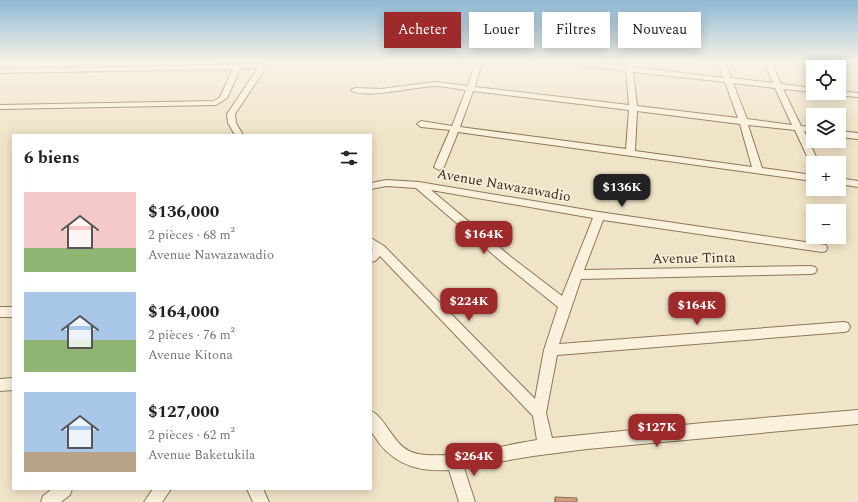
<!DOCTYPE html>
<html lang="fr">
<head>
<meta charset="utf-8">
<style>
  body { margin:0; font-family:Spectral,serif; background:#f2f2f2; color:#202124; height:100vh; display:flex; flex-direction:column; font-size:15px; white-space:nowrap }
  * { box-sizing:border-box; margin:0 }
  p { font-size:13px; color:#757577 }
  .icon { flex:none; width:22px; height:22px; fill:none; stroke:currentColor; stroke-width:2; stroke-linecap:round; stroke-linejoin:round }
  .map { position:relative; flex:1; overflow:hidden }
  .details { position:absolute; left:12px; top:134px; width:360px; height:356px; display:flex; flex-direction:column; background:#fff; border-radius:0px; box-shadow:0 2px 10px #0003 }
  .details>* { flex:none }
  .banner { position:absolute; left:384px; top:12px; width:380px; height:36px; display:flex; gap:8px }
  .controls { position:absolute; left:806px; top:60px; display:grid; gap:8px }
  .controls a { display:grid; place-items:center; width:40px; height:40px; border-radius:0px; background:#fff; box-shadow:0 2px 10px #0003; font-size:20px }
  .price { position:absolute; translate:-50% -34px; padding:0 9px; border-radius:8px; background:#9e2a2b; color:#fff; font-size:13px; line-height:26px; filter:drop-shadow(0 1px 2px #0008) }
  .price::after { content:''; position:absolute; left:50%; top:24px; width:12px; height:9px; margin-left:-6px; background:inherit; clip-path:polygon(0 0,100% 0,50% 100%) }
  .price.current { background:#222; color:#fff }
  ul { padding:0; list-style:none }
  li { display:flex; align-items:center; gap:12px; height:100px; padding:0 12px }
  li span { display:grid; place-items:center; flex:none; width:112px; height:80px; border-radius:0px; color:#555 }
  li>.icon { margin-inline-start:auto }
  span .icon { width:48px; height:48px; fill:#fffc; stroke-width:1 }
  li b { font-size:17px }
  h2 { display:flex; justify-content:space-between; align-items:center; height:48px; padding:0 12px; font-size:17px }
  .chip { padding:0 14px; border-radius:0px; background:#fff; box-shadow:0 2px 10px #0003; font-size:14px; line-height:36px }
  .chip.current { background:#9e2a2b; color:#fff }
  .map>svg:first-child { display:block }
</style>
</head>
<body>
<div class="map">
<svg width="858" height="502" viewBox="0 0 858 502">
  <rect width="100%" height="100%" fill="#f0e4c8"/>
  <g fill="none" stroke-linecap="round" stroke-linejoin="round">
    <g stroke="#8d765c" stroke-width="2">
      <path id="street" d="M 262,62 L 269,63 L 235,114 L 236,123 L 243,135 L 235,135 L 228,123 L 227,114 L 258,68 L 240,69 L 227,98 L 216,105 L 0,109 L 0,105 L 214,101 L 220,97 L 233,69 L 0,73 L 0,69 L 261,64 Z
        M 475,62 L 482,62 L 475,87 L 629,105 L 626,71 L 566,64 L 563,62 L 587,62 L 626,67 L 626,62 L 632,62 L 633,67 L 723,78 L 718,62 L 725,62 L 731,78 L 773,83 L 764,62 L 771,62 L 781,84 L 813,88 L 813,92 L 783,89 L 801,126 L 813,127 L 813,133 L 804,131 L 819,163 L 813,163 L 813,166 L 811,165 L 795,130 L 748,125 L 762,168 L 813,175 L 813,181 L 458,132 L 444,167 L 439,170 L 434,167 L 450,130 L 421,127 L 417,124 L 421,121 L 452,126 L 466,90 C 456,89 445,86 435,86 C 418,86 363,100 351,90 L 355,88 L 381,89 L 435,82 L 468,86 ZM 633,72 L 725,82 L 738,118 L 637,106 ZM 733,83 L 775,88 L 792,125 L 747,119 ZM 473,91 L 629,110 L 626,149 L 460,127 ZM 637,111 L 740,124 L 752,167 L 635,151 Z
        M 846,62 L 858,62 L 858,65 Z
        M 839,91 L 858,93 L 858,97 L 836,95 L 835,93 L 839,93 Z
        M 839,131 L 858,133 L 858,139 L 839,137 Z
        M 839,178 L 858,181 L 858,187 L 839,184 Z
        M 386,180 L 419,182 L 599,212 L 826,245 L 827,248 L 826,251 L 822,252 L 603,220 L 584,270 L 811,266 L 815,267 L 817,270 L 815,273 L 811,274 L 581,279 L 559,344 L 844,322 L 848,323 L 850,327 L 848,331 L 844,332 L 557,355 L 546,413 L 552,438 L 703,423 L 858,410 L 858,424 L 587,449 L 533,456 L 464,468 L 475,502 L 459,502 L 449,470 C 421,472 397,466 379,443 C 377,439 372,434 371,430 C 370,424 371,417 371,411 C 385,417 392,442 409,451 C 435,464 508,444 537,440 L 533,416 L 380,256 L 375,261 L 371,262 L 371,251 L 373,249 L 371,248 L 371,238 L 384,246 L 535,399 L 544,350 L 558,307 L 503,263 L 416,188 L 386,186 L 371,189 L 371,183 ZM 431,190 L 593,218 L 562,296 L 511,257 Z
        M 0,307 L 13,307 L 13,317 L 0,317 Z
        M 13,378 L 13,390 L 0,391 L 0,379 Z
        M 52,489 L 72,489 L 70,495 L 61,502 L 41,502 L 43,496 Z
        M 153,489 L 171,489 L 162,502 L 144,502 Z
        M 247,489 L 263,489 L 269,502 L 253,502 Z"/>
    </g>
    <use href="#street" fill="#faf1dc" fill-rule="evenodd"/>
  </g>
  <path fill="#b2896c" d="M 555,497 L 577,502 L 554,502 L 554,500 Z"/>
  <path fill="#cf9f7d" stroke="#916f58" d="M 555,497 L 577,498 L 577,502 L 556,502 Z"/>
  <linearGradient id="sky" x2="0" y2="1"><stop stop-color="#8fbad6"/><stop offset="0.47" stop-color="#f8f3e6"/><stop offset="1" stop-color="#f8f3e6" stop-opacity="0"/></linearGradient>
  <rect width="858" height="133" fill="url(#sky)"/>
  <g text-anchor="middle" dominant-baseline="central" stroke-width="3.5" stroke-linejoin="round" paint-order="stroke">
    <g font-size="14" fill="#3d2e20" stroke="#f7eed8">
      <text transform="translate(504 185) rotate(10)">Avenue Nawazawadio</text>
      <text transform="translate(694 258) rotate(-1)">Avenue Tinta</text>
    </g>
  </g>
</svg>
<div class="controls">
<a><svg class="icon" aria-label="locate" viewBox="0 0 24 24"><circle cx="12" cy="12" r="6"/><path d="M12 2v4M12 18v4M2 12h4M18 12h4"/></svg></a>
<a><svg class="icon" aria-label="layers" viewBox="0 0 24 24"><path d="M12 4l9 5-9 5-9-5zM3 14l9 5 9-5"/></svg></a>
<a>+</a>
<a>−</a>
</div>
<b class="price current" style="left:622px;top:208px">$136K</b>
<b class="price" style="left:484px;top:255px">$164K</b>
<b class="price" style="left:469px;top:322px">$224K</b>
<b class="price" style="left:697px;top:326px">$164K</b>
<b class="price" style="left:657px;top:448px">$127K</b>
<b class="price" style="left:474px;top:477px">$264K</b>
<div class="banner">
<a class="chip current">Acheter</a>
<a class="chip">Louer</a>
<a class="chip">Filtres</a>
<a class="chip">Nouveau</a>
</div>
<section class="details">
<h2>6 biens<svg class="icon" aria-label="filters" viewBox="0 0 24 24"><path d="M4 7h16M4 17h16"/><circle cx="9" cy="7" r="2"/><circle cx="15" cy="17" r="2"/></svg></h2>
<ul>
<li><span style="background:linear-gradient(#f6c9c9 70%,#8fb573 0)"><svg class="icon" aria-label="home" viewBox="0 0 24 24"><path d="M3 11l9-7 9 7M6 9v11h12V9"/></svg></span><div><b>$136,000</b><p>2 pièces · 68 m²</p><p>Avenue Nawazawadio</p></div></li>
<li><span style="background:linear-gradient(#a9c7e8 60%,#8fb573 0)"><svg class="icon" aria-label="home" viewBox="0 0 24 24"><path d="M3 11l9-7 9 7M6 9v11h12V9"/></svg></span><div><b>$164,000</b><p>2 pièces · 76 m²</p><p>Avenue Kitona</p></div></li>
<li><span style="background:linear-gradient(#a9c7e8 75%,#b9a48a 0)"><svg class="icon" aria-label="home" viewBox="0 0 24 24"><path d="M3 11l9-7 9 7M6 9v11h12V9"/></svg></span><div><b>$127,000</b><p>2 pièces · 62 m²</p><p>Avenue Baketukila</p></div></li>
</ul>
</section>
</div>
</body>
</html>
